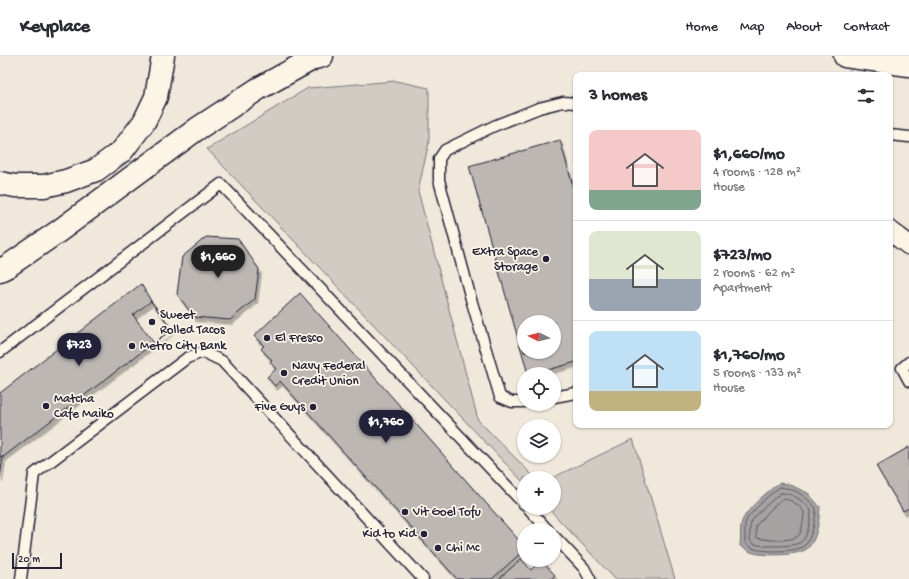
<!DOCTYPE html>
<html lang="en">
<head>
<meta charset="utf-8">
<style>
  body { margin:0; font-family:"Gochi Hand",sans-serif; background:#f2f2f3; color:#2b2b33; height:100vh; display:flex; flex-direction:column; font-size:15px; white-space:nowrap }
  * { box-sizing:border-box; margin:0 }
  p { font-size:13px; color:#7c7c81 }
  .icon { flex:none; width:22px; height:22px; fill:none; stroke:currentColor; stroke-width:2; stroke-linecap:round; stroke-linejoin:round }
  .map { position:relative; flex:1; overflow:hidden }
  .details { position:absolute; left:573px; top:16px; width:320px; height:356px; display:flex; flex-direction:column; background:#fff; border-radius:8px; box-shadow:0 1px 3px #0004 }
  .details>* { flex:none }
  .needle { width:26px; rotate:276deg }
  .buttons { position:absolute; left:517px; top:259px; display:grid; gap:8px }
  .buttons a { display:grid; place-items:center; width:44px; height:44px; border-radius:50%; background:#fff; box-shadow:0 1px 3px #0004; font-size:20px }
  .scale { position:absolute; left:12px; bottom:10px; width:50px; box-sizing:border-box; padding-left:4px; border:2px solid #22223b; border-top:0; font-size:11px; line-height:14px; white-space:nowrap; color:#22223b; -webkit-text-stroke:3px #fcf5e5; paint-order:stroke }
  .price { position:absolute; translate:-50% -34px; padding:0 9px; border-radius:14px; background:#22223b; color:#fff; font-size:13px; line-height:26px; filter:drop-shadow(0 1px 2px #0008) }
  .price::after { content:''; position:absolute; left:50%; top:24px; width:12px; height:9px; margin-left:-6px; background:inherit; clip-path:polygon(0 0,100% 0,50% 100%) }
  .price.active { background:#222; color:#fff }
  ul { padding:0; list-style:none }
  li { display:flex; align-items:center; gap:12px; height:100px; padding:0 16px }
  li+li { border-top:1px solid #e1e1e2 }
  li span { display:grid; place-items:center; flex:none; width:112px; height:80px; border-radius:8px; color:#555 }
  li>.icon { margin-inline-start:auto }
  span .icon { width:48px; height:48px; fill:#fffc; stroke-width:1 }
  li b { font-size:17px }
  h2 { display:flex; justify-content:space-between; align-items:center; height:48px; padding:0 16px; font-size:17px }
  header { display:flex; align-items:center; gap:24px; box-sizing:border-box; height:56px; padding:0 20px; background:#fff; border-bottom:1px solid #e1e1e2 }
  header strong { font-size:19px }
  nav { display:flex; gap:22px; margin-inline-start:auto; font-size:14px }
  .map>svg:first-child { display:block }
</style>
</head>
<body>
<header>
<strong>Keyplace</strong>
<nav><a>Home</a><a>Map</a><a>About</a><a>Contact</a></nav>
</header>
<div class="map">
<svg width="909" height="523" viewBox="0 0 909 523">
  <defs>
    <filter id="shadow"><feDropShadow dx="2.5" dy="4.5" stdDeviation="0" flood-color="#0004"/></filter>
  </defs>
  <rect width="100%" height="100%" fill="#efe8db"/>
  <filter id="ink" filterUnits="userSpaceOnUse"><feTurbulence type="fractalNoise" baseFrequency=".025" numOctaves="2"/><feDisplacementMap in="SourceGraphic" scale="8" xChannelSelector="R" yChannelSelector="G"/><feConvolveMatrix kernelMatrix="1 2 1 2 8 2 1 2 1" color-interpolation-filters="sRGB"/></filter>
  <g filter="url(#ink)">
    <path fill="#d1cbc3" stroke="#7a767f" d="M 396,25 L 429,32 L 429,86 L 418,135 L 478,364 L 535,422 L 524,422 L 524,427 L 207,93 L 308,32 Z
      M 633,383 L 675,523 L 615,523 L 548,452 L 554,452 L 554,422 L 552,422 Z"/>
    <path fill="#a6a2a2" stroke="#716f79" d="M 779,427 L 788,428 L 808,437 L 820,451 C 819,464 818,481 808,492 C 800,500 765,500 754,497 C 749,496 744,492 740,490 C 741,482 740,475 741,468 C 744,455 768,435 779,427 Z"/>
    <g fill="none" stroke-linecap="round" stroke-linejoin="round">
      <path stroke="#575564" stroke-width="1" d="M 780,431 C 797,433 805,440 816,452 C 816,462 812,483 804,490 C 796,496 765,496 755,493 C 751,492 747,489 745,487 L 745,468 L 748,461 L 767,441 Z
        M 781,437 C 793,437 803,445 811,454 C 811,462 808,481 801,486 C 794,491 762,491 754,488 C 752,487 751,486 750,484 C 750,478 749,470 752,465 C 756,458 774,442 781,437 Z
        M 782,443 C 791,443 799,449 804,456 C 804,461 802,477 798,480 C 791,486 765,484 757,482 L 756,480 L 756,470 L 758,467 L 775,449 Z"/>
    </g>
    <path fill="#bcb7b3" stroke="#22223b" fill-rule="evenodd" filter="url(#shadow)" d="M 560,84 L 576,141 L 576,306 L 534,318 L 528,318 L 469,110 ZM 524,266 L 554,266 L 554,296 L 524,296 Z
      M 206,181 L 238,183 L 259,213 L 255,243 L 230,264 L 194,261 L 177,238 L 182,201 Z
      M 141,228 L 151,245 L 172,273 L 3,401 L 0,400 L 0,337 Z
      M 300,237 L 524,490 L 524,494 L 492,523 L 457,523 L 280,325 L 275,330 L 267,321 L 276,313 L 270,306 L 272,304 L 261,293 L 264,290 L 254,280 Z
      M 151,245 L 172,273 L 154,287 L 133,259 Z
      M 909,391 L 909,452 L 903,455 L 876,410 Z
      M 0,400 L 3,401 L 0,422 Z
      M 521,503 L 531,514 L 541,504 L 555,519 L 551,523 L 499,523 Z"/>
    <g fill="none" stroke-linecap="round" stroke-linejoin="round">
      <g stroke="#22223b" stroke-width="13">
        <path id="lane" d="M 890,79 L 909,81
          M 0,296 L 221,128 L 524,448
          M 909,306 L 902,312 L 909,325
          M 554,341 L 576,337
          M 524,346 L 512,346 L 500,341 L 471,243 L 439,124 L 439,103 L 445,94 L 494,70 L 539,52 L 563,46 L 576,47
          M 528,452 L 548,474
          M 554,480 L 584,512 L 590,523
          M 21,523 L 34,418 L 187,302 L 203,296 L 222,305 L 423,523"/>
      </g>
      <g stroke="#22223b" stroke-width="22">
        <path id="street" d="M 890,175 L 909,189"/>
      </g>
      <g stroke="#22223b" stroke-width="25">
        <path id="highway" d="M 845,0 L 909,9
          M 0,127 L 15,130 L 44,130 L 66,125 L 96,114 L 122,95 L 144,66 L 156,41 L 163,0
          M 0,214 L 8,210 L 59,175 L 197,73 L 258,33 L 314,2 L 322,0"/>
      </g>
      <use href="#lane" stroke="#fcf5e5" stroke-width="10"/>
      <use href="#street" stroke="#fcf5e5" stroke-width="19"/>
      <use href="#highway" stroke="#fcf5e5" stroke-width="22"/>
    </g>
  </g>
  <g fill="#22223b" stroke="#fcf5e5" stroke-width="1.5">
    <circle cx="546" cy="203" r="4"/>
    <circle cx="152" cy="266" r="4"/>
    <circle cx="267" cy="282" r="4"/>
    <circle cx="132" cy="290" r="4"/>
    <circle cx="284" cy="317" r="4"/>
    <circle cx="46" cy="350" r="4"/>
    <circle cx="313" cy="351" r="4"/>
    <circle cx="405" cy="456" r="4"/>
    <circle cx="424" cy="478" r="4"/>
    <circle cx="438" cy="492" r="4"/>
  </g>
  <g text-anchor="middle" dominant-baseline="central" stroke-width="3.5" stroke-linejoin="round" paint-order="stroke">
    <g font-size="13" fill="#22223b" stroke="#fcf5e5" text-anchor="start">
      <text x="538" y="196" text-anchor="end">Extra Space<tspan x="538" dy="15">Storage</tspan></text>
      <text x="160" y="259">Sweet<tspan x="160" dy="15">Rolled Tacos</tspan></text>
      <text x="275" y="282">El Fresco</text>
      <text x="140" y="290">Metro City Bank</text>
      <text x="292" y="310">Navy Federal<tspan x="292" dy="15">Credit Union</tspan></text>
      <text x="54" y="343">Matcha<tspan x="54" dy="15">Cafe Maiko</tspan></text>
      <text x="305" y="351" text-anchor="end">Five Guys</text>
      <text x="413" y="456">Vit Goel Tofu</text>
      <text x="416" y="478" text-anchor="end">Kid to Kid</text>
      <text x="446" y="492">Chi Mc</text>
    </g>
  </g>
</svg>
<div class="buttons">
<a><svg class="needle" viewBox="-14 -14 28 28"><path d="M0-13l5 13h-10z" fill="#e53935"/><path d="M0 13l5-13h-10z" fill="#7c7c81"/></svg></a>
<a><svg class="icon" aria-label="locate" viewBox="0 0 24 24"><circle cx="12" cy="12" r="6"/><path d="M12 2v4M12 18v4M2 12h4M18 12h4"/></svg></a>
<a><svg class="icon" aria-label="layers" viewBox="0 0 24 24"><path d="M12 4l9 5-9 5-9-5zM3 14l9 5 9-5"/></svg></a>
<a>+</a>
<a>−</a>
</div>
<div class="scale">20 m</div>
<b class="price active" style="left:218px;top:223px">$1,660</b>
<b class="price" style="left:79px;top:311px">$723</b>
<b class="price" style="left:386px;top:388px">$1,760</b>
<section class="details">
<h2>3 homes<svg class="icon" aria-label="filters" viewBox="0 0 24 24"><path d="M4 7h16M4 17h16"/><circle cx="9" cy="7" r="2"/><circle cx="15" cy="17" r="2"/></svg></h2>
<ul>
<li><span style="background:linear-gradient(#f6c9c9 75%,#7fa58c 0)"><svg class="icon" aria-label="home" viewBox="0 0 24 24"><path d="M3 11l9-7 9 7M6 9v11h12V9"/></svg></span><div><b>$1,660/mo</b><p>4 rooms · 128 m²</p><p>House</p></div></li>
<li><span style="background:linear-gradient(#dfe7d0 60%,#9aa5b1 0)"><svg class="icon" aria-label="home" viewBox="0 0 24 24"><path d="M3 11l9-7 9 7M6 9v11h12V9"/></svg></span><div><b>$723/mo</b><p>2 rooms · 62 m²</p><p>Apartment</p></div></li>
<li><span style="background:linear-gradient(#bfe0f5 75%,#c2b280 0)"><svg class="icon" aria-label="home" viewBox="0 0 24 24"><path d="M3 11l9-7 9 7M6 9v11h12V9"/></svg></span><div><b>$1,760/mo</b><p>5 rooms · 133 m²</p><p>House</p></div></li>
</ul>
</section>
</div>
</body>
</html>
